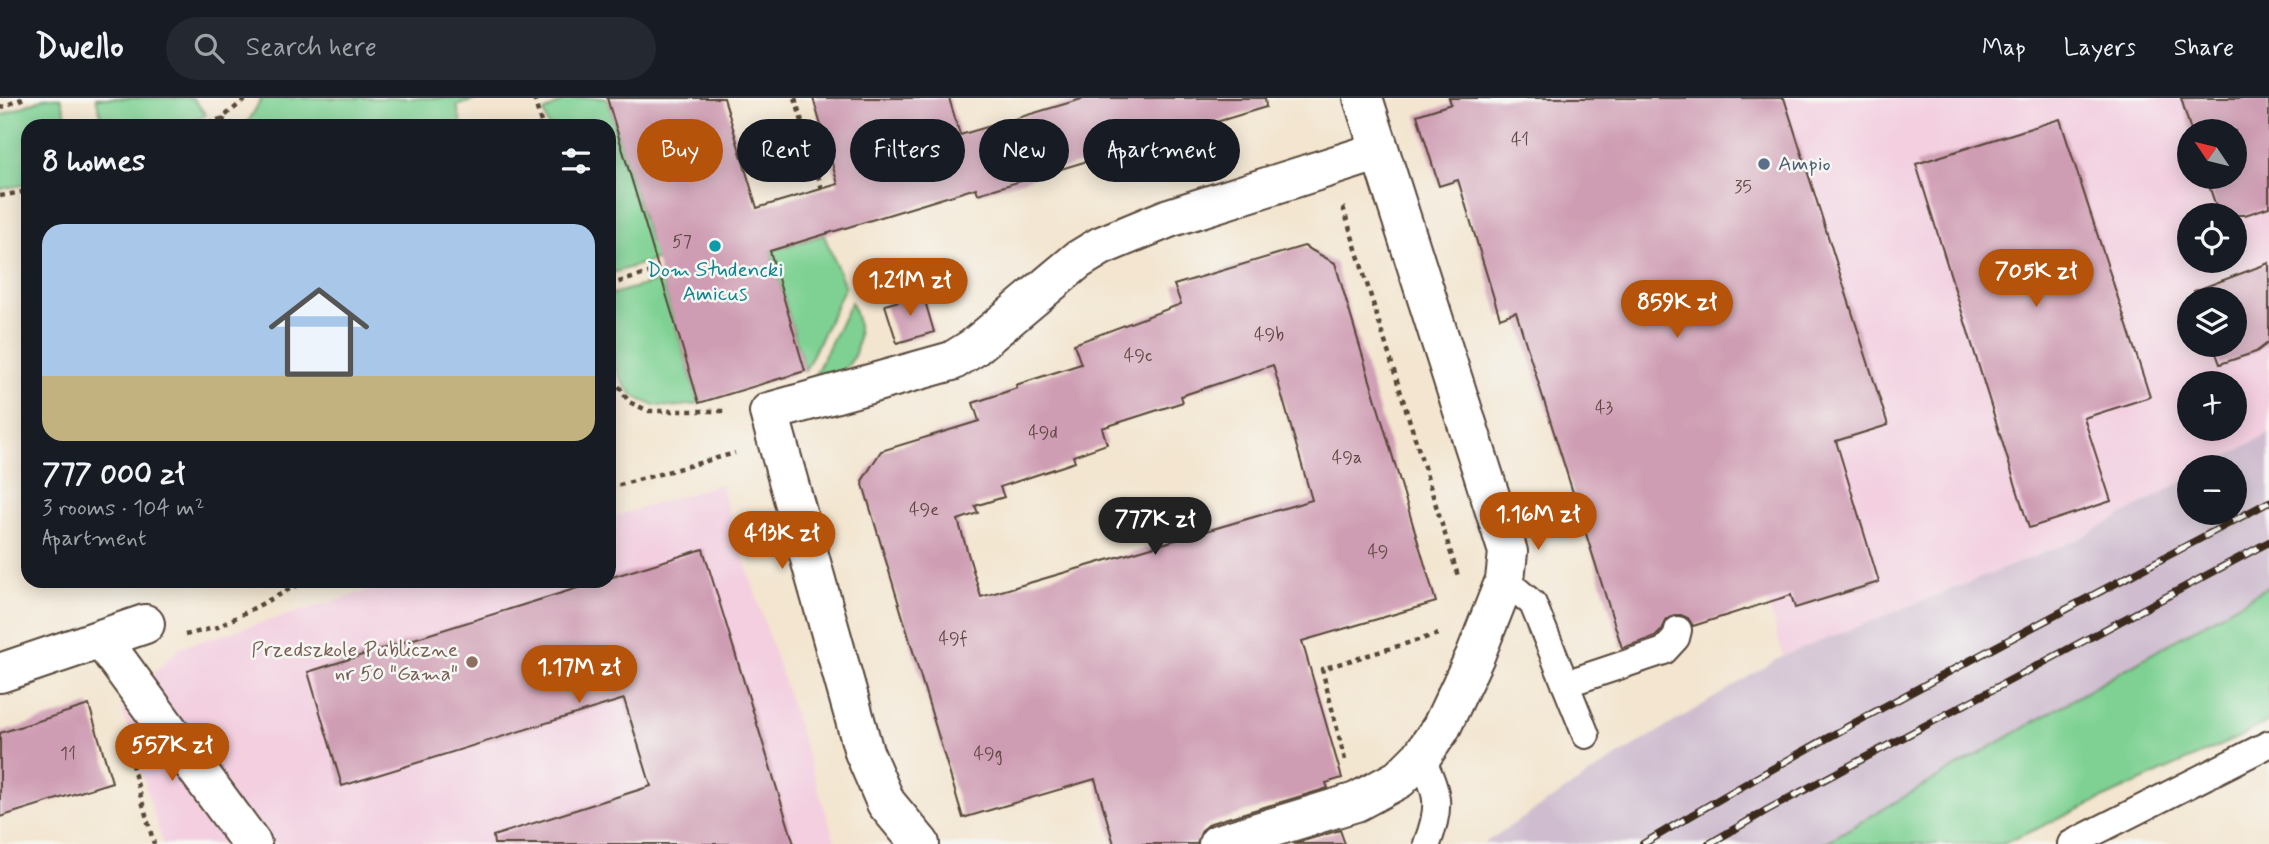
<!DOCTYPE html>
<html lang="en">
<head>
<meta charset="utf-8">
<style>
  body { margin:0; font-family:Mynerve,sans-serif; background:#242831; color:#f1f3f6; height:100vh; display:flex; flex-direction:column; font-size:26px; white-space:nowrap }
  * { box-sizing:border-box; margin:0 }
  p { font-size:23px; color:#9ea1a6 }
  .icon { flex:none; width:38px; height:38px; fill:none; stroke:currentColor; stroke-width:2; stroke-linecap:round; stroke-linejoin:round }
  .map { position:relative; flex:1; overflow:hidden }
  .panel { position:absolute; left:21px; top:21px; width:595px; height:469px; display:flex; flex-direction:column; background:#171b24; border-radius:21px; box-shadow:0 4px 18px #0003 }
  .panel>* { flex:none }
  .hud { position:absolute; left:637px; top:21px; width:665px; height:63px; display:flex; gap:14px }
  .needle { width:46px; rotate:305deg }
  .tools { position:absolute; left:2177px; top:21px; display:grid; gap:14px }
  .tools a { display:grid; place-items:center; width:70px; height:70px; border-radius:50%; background:#171b24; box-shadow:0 4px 18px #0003; font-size:35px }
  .price { position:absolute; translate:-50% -60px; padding:0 16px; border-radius:24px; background:#b45309; color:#fff; font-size:23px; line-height:46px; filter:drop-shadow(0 2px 4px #0008) }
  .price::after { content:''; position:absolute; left:50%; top:42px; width:21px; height:16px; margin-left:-10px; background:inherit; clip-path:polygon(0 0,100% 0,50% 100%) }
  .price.active { background:#222; color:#fff }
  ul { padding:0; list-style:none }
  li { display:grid; align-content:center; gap:14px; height:371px; padding:0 21px }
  li span { display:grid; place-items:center; height:217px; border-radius:21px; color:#555 }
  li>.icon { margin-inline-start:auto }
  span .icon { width:126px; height:126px; fill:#fffc; stroke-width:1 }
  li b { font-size:30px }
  h2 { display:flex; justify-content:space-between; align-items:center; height:84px; padding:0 21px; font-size:30px }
  .pill { padding:0 24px; border-radius:32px; background:#171b24; box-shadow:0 4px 18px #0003; font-size:24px; line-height:63px }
  .pill.active { background:#b45309; color:#fff }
  header { display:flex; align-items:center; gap:42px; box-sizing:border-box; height:98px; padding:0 35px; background:#171b24; border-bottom:2px solid #363941 }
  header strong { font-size:33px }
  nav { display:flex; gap:38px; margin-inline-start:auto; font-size:24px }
  .search { width:490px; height:63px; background:#242831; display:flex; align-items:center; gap:18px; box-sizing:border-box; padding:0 24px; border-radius:38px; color:#9ea1a6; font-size:26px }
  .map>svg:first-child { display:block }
</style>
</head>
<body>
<header>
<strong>Dwello</strong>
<div class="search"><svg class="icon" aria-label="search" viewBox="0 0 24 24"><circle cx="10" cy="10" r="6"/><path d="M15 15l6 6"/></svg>Search here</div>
<nav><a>Map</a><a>Layers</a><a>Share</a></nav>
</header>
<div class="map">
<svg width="2269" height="746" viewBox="0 0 2269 746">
  <rect width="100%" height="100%" fill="#f6f6f2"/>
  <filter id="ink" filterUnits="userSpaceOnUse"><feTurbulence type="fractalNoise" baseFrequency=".0143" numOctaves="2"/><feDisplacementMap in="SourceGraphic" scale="14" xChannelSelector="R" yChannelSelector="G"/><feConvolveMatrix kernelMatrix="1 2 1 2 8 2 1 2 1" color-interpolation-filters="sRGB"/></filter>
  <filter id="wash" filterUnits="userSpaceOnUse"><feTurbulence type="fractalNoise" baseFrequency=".00686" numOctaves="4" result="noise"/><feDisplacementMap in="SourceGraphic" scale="28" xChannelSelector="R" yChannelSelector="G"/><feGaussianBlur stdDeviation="1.57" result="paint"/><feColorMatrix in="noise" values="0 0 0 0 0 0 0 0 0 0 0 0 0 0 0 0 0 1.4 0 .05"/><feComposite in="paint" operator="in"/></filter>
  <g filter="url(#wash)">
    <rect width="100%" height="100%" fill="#f3e5cf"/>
    <path fill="#f3cfe0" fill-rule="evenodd" d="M 1621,0 L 2269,0 L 2269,335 L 2208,369 L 2189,369 L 2189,380 L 2079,441 L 1783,558 L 1646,76 ZM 2189,33 L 2235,33 L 2235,79 L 2189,79 ZM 2189,117 L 2235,117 L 2235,163 L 2189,163 ZM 2189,201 L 2235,201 L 2235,247 L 2189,247 ZM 2189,285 L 2235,285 L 2235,331 L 2189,331 Z
      M 720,386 L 836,746 L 163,746 L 122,612 L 123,605 L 181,549 L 401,483 L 609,483 L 609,420 Z"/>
    <path fill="#cfbdcf" d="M 2269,335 L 2269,519 L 1881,746 L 1483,746 L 1618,658 L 1783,558 L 2079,441 L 2189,380 L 2189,415 L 2235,415 L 2235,369 L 2208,369 Z"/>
    <path fill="#7ed193" stroke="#5c7e58" stroke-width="2" d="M 44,0 L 61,0 L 69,28 L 28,28 L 28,86 L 0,91 L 0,18 Z
      M 96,0 L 193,0 L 206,17 L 182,28 L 104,28 Z
      M 262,0 L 479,0 L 457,8 L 462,28 L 256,28 L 248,24 Z
      M 568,0 L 607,0 L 650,143 L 665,159 L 609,176 L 609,28 L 548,28 L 544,14 Z
      M 824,137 L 845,189 L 805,273 L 770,153 Z
      M 662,182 L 699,305 C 613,324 609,263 609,197 Z
      M 851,204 C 862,228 863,262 836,277 C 828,282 818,284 810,287 Z
      M 2269,488 L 2269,623 L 2241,638 L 2003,746 L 1823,746 Z"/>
    <g id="blocks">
      <path fill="#cf9db3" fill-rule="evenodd" d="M 607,0 L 724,0 L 757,110 L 838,86 L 813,0 L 949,0 L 960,37 L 1085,0 L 1265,0 L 1266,9 L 978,96 L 976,90 L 770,153 L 805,273 L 699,305 Z
        M 1449,0 L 1784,0 L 1888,327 L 1836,343 L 1879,484 L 1795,510 L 1791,497 L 1693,528 L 1688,520 L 1681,517 L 1674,517 L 1666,522 L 1662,532 L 1655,539 L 1622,550 L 1516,214 L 1500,220 L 1458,82 L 1439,88 L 1417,17 L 1451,6 Z
        M 2181,0 L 2269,0 L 2269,109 L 2245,117 L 2219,117 L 2206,79 L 2235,79 L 2235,33 L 2191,33 Z
        M 2060,21 L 2150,299 L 2084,320 L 2111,403 L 2029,430 L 1916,66 Z
        M 1304,148 L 1335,165 L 1436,504 L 1302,543 L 1342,680 L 1326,685 L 1328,690 L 1211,725 L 1202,732 L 1197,746 L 1114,746 L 1095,681 L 963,720 L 862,383 L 881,353 L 979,323 L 973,305 L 1017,290 L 1016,287 L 1081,266 L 1074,246 L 1181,206 L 1174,187 ZM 1273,267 L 1312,402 L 981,499 L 958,422 L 978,415 L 975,408 L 1004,399 L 1000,389 L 1075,364 L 1073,358 L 1107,346 L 1102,330 L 1183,304 L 1181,298 Z
        M 2269,165 L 2269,244 L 2256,254 L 2220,266 L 2213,247 L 2235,247 L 2235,201 L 2197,201 L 2194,193 Z
        M 923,196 L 934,234 L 897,245 L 885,207 Z
        M 703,451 L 794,746 L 494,746 L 493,738 L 651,688 L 624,601 L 342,688 L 308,574 L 600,483 L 609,483 L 609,480 Z
        M 89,607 L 112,684 L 0,719 L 0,635 Z
        M 1340,732 L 1345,746 L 1293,746 Z"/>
    </g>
  </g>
  <g filter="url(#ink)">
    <use href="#blocks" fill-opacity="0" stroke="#574639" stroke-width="2"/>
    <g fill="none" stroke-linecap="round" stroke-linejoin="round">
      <g stroke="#574639" stroke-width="30">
        <path id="lane" d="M 1505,482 L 1533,506 L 1586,637
          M 1565,586 L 1664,553 L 1676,540 L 1678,532
          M 1421,659 C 1438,695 1442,707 1427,746
          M 2071,746 L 2269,646"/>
      </g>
      <g stroke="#574639" stroke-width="42">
        <path id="street" d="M 102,542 L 252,746
          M 0,575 L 145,526
          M 920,746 L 886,705 L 864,654 L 769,314 L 952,263 L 973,250 L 1078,162 L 1101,148 L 1169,120 L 1380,53
          M 1218,746 L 1356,704 L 1399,681 L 1421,659 L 1441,630 L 1475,558 L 1505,482 L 1508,454 L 1363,0"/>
      </g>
      <path stroke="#574639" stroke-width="4.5" stroke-dasharray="5 5" stroke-linecap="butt" d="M 534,0 L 542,28
        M 795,0 L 822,91
        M 0,10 L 24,0
        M 221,21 L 237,28
        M 198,28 L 221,21 L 247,0
        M 0,98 L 28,93
        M 1343,109 L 1458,478
        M 609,187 L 659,172
        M 609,260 L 616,284 L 629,304 L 649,313 L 728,313
        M 609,390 L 735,355
        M 185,537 L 218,529 L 305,483
        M 129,656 L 154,746
        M 1345,662 L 1322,571 L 1438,536"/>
      <use href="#lane" stroke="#fff" stroke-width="26"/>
      <use href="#street" stroke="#fff" stroke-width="38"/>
      <g stroke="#3b2a1e" stroke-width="8">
        <path id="rail" d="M 1643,746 C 1847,624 2059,516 2269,404
          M 1709,746 L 1767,712 L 2269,444"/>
      </g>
      <use href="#rail" stroke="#f6f6f2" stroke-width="5" stroke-dasharray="16" stroke-linecap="butt"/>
    </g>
  </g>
  <circle fill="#5c6f8a" stroke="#f6f6f2" stroke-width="2.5" cx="1764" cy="66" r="7"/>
  <circle fill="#0f9aa8" stroke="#f6f6f2" stroke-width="2.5" cx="715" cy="148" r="7"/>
  <circle fill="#8d6e63" stroke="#f6f6f2" stroke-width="2.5" cx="472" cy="564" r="7"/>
  <g text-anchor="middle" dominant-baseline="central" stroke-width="5" stroke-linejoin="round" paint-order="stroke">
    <g font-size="18" fill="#604743">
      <text x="1520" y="42">41</text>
      <text x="1743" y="89">35</text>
      <text x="682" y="144">57</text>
      <text x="1269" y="237">49b</text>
      <text x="1138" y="258">49c</text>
      <text x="1604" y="310">43</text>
      <text x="1043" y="335">49d</text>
      <text x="1347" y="360">49a</text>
      <text x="924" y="412">49e</text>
      <text x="1378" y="454">49</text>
      <text x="953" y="541">49f</text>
      <text x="68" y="656">11</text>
      <text x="988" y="656">49g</text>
    </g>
    <g font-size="21" fill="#4e5e75" stroke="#f6f6f2" text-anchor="start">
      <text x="1778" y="66">Ampio</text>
    </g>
    <g font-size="21" fill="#0d838f" stroke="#f6f6f2">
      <text x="715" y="172">Dom Studencki<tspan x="715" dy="24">Amicus</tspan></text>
    </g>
    <g font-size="21" fill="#785e54" stroke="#f6f6f2" text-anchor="end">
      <text x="458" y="552">Przedszkole Publiczne<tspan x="458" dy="24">nr 50 "Gama"</tspan></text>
    </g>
  </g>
</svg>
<div class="tools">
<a><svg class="needle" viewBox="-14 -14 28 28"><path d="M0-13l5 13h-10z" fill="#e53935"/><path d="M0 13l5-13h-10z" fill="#9ea1a6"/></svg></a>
<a><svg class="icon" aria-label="locate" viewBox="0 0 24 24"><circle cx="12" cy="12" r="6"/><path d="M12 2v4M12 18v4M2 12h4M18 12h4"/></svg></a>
<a><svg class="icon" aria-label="layers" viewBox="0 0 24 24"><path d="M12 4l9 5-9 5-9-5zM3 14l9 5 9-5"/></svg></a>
<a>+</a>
<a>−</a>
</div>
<b class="price" style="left:2036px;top:211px">705K zł</b>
<b class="price" style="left:910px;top:220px">1.21M zł</b>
<b class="price" style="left:1677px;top:242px">859K zł</b>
<b class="price" style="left:1538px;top:454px">1.16M zł</b>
<b class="price active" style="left:1155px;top:459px">777K zł</b>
<b class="price" style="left:782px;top:473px">413K zł</b>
<b class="price" style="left:579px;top:607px">1.17M zł</b>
<b class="price" style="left:172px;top:685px">557K zł</b>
<div class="hud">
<a class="pill active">Buy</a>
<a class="pill">Rent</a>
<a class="pill">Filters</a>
<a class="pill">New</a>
<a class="pill">Apartment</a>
</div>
<section class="panel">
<h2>8 homes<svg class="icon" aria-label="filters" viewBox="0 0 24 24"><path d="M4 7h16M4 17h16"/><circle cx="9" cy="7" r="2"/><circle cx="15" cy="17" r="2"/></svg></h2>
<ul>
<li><span style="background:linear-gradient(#a9c7e8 70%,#c2b280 0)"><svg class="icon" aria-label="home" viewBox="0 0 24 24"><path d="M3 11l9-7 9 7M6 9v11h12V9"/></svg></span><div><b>777 000 zł</b><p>3 rooms · 104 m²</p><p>Apartment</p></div></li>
</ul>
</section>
</div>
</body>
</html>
